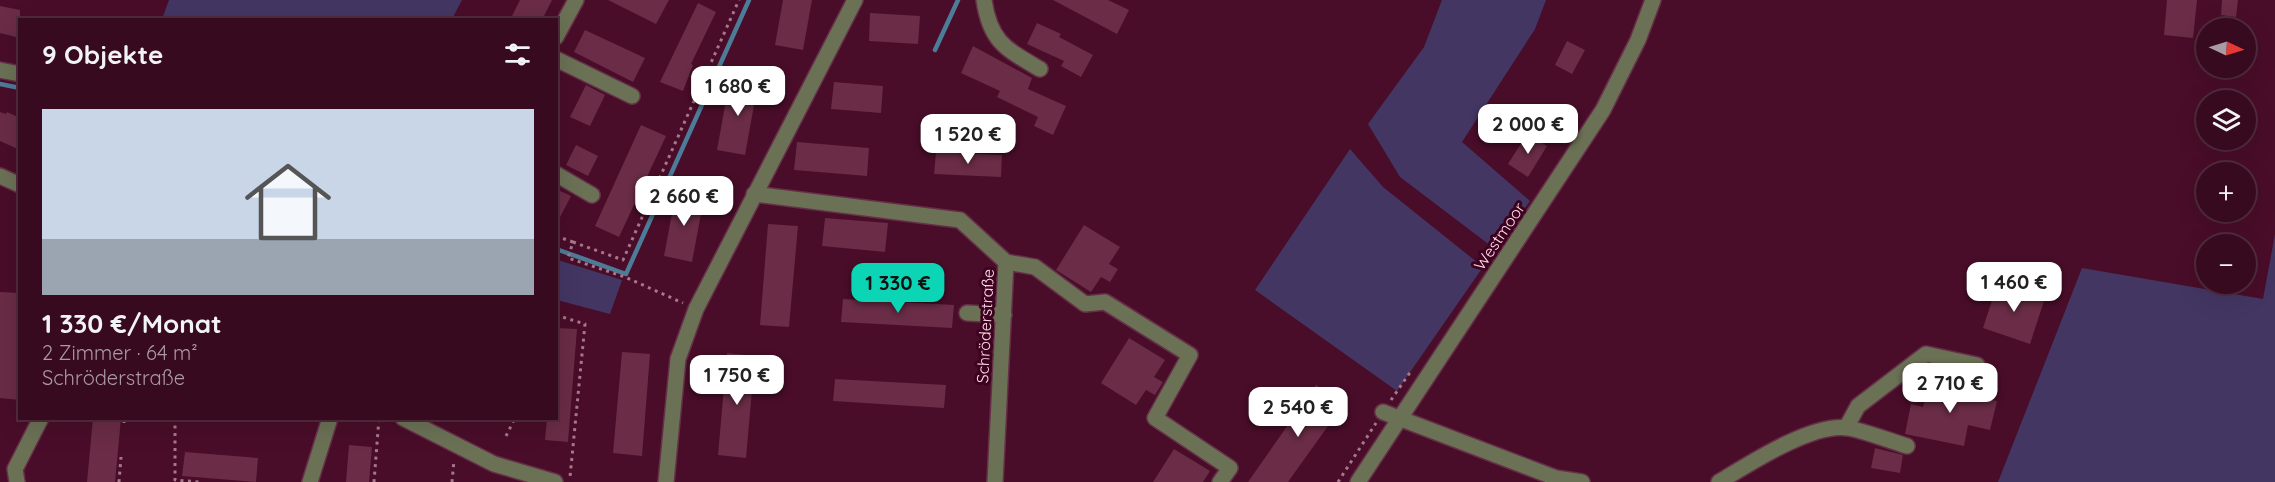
<!DOCTYPE html>
<html lang="de">
<head>
<meta charset="utf-8">
<style>
  body { margin:0; font-family:Quicksand,sans-serif; background:#3e1328; color:#f1f3f6; height:100vh; display:flex; flex-direction:column; font-size:22px; white-space:nowrap }
  * { box-sizing:border-box; margin:0 }
  p { font-size:20px; color:#aa9aa4 }
  .icon { flex:none; width:33px; height:33px; fill:none; stroke:currentColor; stroke-width:2; stroke-linecap:round; stroke-linejoin:round }
  .map { position:relative; flex:1; overflow:hidden }
  .sheet { position:absolute; left:18px; top:18px; width:540px; height:402px; display:flex; flex-direction:column; background:#370a1f; border-radius:0px; box-shadow:0 6px 24px #0002,0 0 0 2px #512b3d }
  .sheet>* { flex:none }
  .needle { width:39px; rotate:94deg }
  .tools { position:absolute; left:2196px; top:18px; display:grid; gap:12px }
  .tools a { display:grid; place-items:center; width:60px; height:60px; border-radius:50%; background:#370a1f; box-shadow:0 6px 24px #0002,0 0 0 2px #512b3d; font-size:30px }
  .price { position:absolute; translate:-50% -51px; padding:0 14px; border-radius:12px; background:#fff; color:#222; font-size:20px; line-height:39px; filter:drop-shadow(0 2px 3px #0008) }
  .price::after { content:''; position:absolute; left:50%; top:36px; width:18px; height:14px; margin-left:-9px; background:inherit; clip-path:polygon(0 0,100% 0,50% 100%) }
  .price.selected { background:#0cd5b5; color:#111 }
  ul { padding:0; list-style:none }
  li { display:grid; align-content:center; gap:12px; height:318px; padding:0 24px }
  li+li { border-top:2px solid #512b3d }
  li span { display:grid; place-items:center; height:186px; border-radius:0px; color:#555 }
  li>.icon { margin-inline-start:auto }
  span .icon { width:108px; height:108px; fill:#fffc; stroke-width:1 }
  li b { font-size:26px }
  h2 { display:flex; justify-content:space-between; align-items:center; height:72px; padding:0 24px; font-size:26px }
  .map>svg:first-child { display:block }
</style>
</head>
<body>
<div class="map">
<svg width="2275" height="482" viewBox="0 0 2275 482">
  <rect width="100%" height="100%" fill="#490d29"/>
  <path fill="#443663" d="M 169,0 L 462,0 L 452,19 L 162,19 Z
    M 1442,0 L 1546,0 L 1535,29 L 1462,142 L 1530,201 L 1495,249 L 1400,177 L 1368,124 L 1424,47 Z
    M 1350,149 L 1383,187 L 1483,267 L 1397,391 L 1255,290 Z
    M 2275,234 L 2275,482 L 1998,482 L 2082,268 L 2263,299 Z
    M 558,260 L 622,280 L 610,314 L 557,300 Z"/>
  <g fill="none" stroke-linecap="round" stroke-linejoin="round">
    <path stroke="#4c7c98" stroke-width="4.5" d="M 935,50 L 958,0
      M 0,84 L 20,88
      M 556,249 L 626,274 L 749,0"/>
  </g>
  <path fill="#6a2c46" d="M 520,0 L 552,0 L 542,20 L 510,20 Z
    M 608,0 L 669,0 L 656,24 Z
    M 783,0 L 812,0 L 803,50 L 775,45 Z
    M 1053,0 L 1108,0 L 1129,10 L 1117,34 Z
    M 2167,0 L 2197,0 L 2193,38 L 2164,35 Z
    M 2222,0 L 2238,0 L 2236,17 L 2221,15 Z
    M 698,3 L 716,12 L 691,64 L 693,65 L 683,91 L 660,82 Z
    M 0,6 L 20,10 L 20,38 L 0,33 Z
    M 870,13 L 920,16 L 918,44 L 869,41 Z
    M 1037,23 L 1061,34 L 1059,37 L 1093,55 L 1081,77 L 1061,66 L 1064,61 L 1027,44 Z
    M 585,30 L 645,58 L 633,82 L 574,52 Z
    M 1567,41 L 1585,50 L 1572,74 L 1555,65 Z
    M 973,46 L 1032,78 L 1028,89 L 1066,106 L 1053,135 L 1034,126 L 1038,117 L 997,97 L 1000,91 L 961,73 Z
    M 730,78 L 758,83 L 745,155 L 717,150 Z
    M 834,82 L 883,86 L 881,113 L 831,109 Z
    M 586,85 L 605,95 L 590,126 L 570,117 Z
    M 0,112 L 6,114 L 7,112 L 20,118 L 20,150 L 0,141 Z
    M 641,125 L 666,136 L 619,237 L 595,226 Z
    M 1527,134 L 1547,146 L 1528,177 L 1508,164 Z
    M 797,142 L 869,148 L 867,176 L 794,170 Z
    M 576,145 L 598,156 L 588,176 L 566,165 Z
    M 936,152 L 1002,155 L 1001,177 L 934,174 Z
    M 556,189 L 571,196 L 556,225 Z
    M 676,192 L 704,198 L 692,262 L 664,256 Z
    M 825,218 L 888,223 L 885,252 L 822,246 Z
    M 768,224 L 798,226 L 789,327 L 760,325 Z
    M 1084,225 L 1120,247 L 1109,264 L 1118,269 L 1110,282 L 1101,277 L 1091,292 L 1056,270 Z
    M 1998,282 L 2045,298 L 2030,344 L 1983,328 Z
    M 0,292 L 20,293 L 20,400 L 0,398 Z
    M 843,299 L 954,305 L 952,328 L 841,322 Z
    M 556,328 L 577,329 L 568,442 L 545,440 L 547,418 L 556,418 Z
    M 1129,338 L 1165,360 L 1154,377 L 1163,382 L 1155,395 L 1146,390 L 1136,405 L 1101,383 Z
    M 622,352 L 650,354 L 642,456 L 613,453 Z
    M 727,353 L 755,356 L 746,458 L 718,455 Z
    M 835,379 L 946,385 L 944,408 L 833,401 Z
    M 1930,381 L 1977,392 L 1976,396 L 1997,401 L 1990,430 L 1968,425 L 1964,446 L 1905,434 L 1911,404 L 1923,407 Z
    M 1316,385 L 1343,405 L 1288,482 L 1248,482 Z
    M 93,418 L 121,418 L 115,482 L 87,482 Z
    M 349,445 L 372,447 L 369,482 L 346,482 Z
    M 1875,448 L 1903,455 L 1900,473 L 1871,468 Z
    M 1174,449 L 1210,471 L 1203,482 L 1153,482 Z
    M 185,452 L 258,458 L 256,482 L 182,476 Z"/>
  <g fill="none" stroke-linecap="round" stroke-linejoin="round">
    <g stroke="#662f48" stroke-width="18">
      <path id="minor" d="M 984,0 C 990,42 1006,49 1040,69
        M 556,37 L 576,0
        M 556,59 L 632,96
        M 0,70 L 20,74
        M 556,174 L 592,195
        M 0,176 L 20,185
        M 754,194 L 960,220 L 1006,262 L 995,482
        M 1006,262 L 1035,267 L 1085,304 L 1105,302 L 1190,355 L 1155,418 L 1230,468 L 1220,482
        M 967,313 L 1004,315
        M 1383,412 L 1556,478 L 1582,482
        M 403,418 L 494,464 L 555,482
        M 1846,428 L 1858,406 L 1926,354 L 1977,365
        M 17,482 L 15,469 L 41,418
        M 310,482 L 330,418
        M 666,482 L 678,359 L 696,309 L 855,0
        M 1358,482 L 1603,110 L 1638,40 L 1653,0
        M 1719,482 C 1749,464 1813,422 1848,428 C 1868,432 1887,440 1907,446"/>
    </g>
    <path stroke="#a5788a" stroke-width="3" stroke-dasharray="3 4.5" stroke-linecap="butt" d="M 556,236 L 573,242 L 568,258 L 625,277 L 683,303
      M 573,242 L 623,260 L 739,0
      M 556,315 L 585,324 L 570,477
      M 1391,400 L 1411,371
      M 175,418 L 175,480 L 199,482
      M 290,418 L 313,420
      M 124,423 L 124,418
      M 506,436 L 515,418
      M 119,482 L 121,457
      M 374,482 L 379,418
      M 452,482 L 454,460
      M 1338,482 L 1376,423"/>
    <use href="#minor" stroke="#6b7155" stroke-width="15"/>
  </g>
  <g text-anchor="middle" dominant-baseline="central" stroke-width="6" stroke-linejoin="round" paint-order="stroke">
    <g font-size="16" fill="#fedfe9" stroke="#3d021f">
      <text transform="translate(1499 236) rotate(-56)">Westmoor</text>
      <text transform="translate(985 326) rotate(-87)">Schröderstraße</text>
    </g>
  </g>
</svg>
<div class="tools">
<a><svg class="needle" viewBox="-14 -14 28 28"><path d="M0-13l5 13h-10z" fill="#e53935"/><path d="M0 13l5-13h-10z" fill="#aa9aa4"/></svg></a>
<a><svg class="icon" aria-label="layers" viewBox="0 0 24 24"><path d="M12 4l9 5-9 5-9-5zM3 14l9 5 9-5"/></svg></a>
<a>+</a>
<a>−</a>
</div>
<b class="price" style="left:738px;top:117px">1 680 €</b>
<b class="price" style="left:1528px;top:155px">2 000 €</b>
<b class="price" style="left:968px;top:165px">1 520 €</b>
<b class="price" style="left:684px;top:227px">2 660 €</b>
<b class="price" style="left:2014px;top:313px">1 460 €</b>
<b class="price selected" style="left:898px;top:314px">1 330 €</b>
<b class="price" style="left:737px;top:406px">1 750 €</b>
<b class="price" style="left:1950px;top:414px">2 710 €</b>
<b class="price" style="left:1298px;top:438px">2 540 €</b>
<section class="sheet">
<h2>9 Objekte<svg class="icon" aria-label="filters" viewBox="0 0 24 24"><path d="M4 7h16M4 17h16"/><circle cx="9" cy="7" r="2"/><circle cx="15" cy="17" r="2"/></svg></h2>
<ul>
<li><span style="background:linear-gradient(#c9d6e8 70%,#9aa5b1 0)"><svg class="icon" aria-label="home" viewBox="0 0 24 24"><path d="M3 11l9-7 9 7M6 9v11h12V9"/></svg></span><div><b>1 330 €/Monat</b><p>2 Zimmer · 64 m²</p><p>Schröderstraße</p></div></li>
</ul>
</section>
</div>
</body>
</html>
